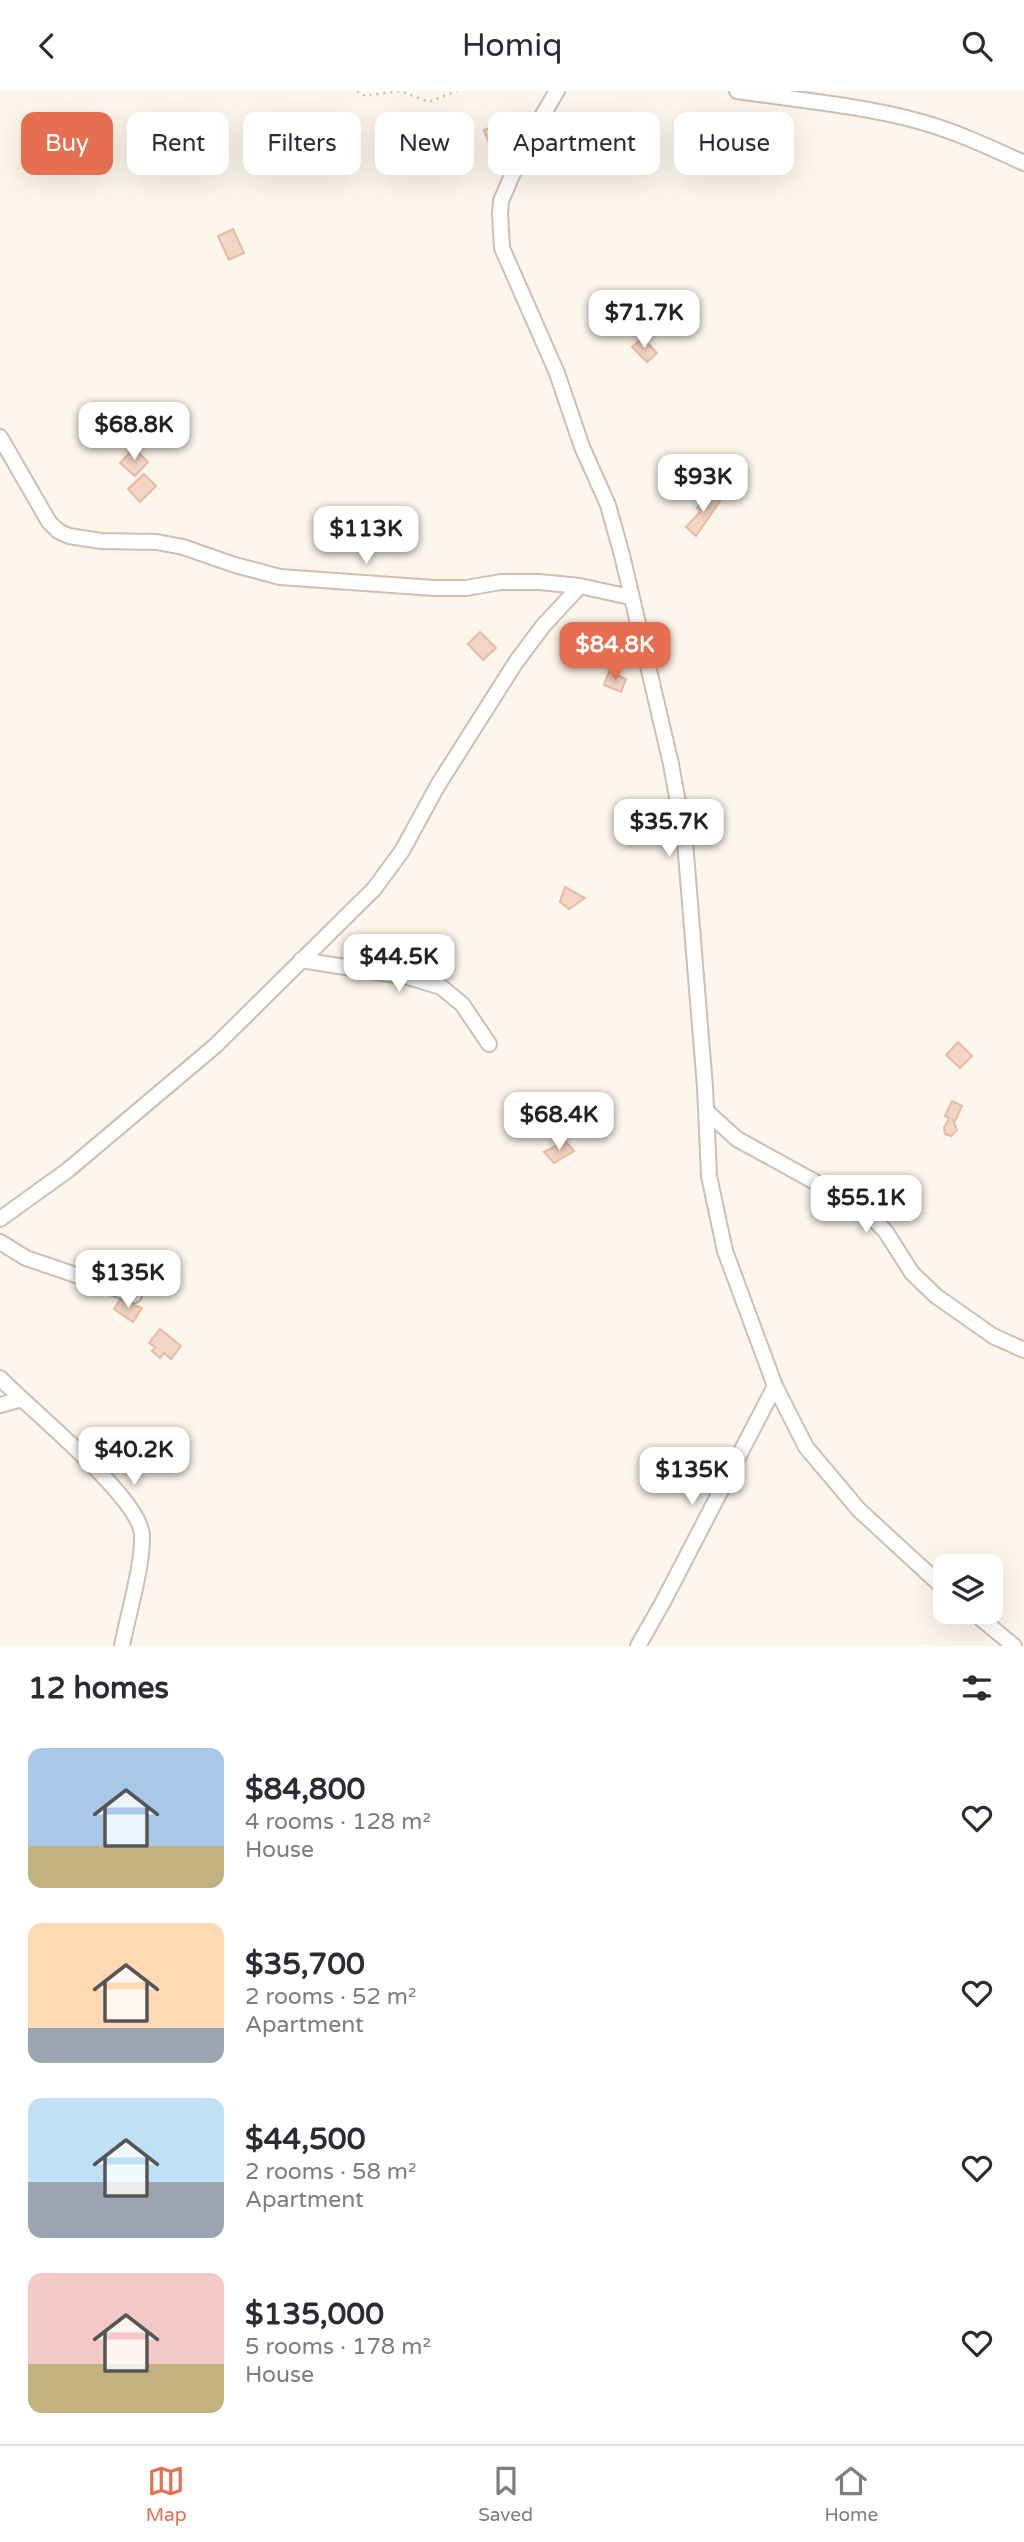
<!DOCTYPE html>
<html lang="en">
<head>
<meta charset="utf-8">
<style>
  body { margin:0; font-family:"Varela Round",sans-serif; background:#f7f7f7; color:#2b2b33; height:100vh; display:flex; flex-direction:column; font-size:26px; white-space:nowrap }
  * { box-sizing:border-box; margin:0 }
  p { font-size:23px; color:#7c7c81 }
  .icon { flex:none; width:38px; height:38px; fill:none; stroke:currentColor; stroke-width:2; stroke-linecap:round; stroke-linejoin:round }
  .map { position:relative; height:1555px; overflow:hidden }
  .sheet { display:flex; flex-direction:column; background:#fff; flex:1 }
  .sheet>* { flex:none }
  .top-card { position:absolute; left:21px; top:21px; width:984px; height:63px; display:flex; gap:14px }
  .controls { position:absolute; left:933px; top:1463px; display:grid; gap:14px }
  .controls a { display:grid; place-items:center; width:70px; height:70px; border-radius:14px; background:#fff; box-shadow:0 7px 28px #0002; font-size:35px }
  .price { position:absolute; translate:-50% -60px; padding:0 16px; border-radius:14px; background:#fff; color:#222; font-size:23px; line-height:46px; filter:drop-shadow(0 2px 4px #0008) }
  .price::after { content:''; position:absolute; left:50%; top:42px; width:21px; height:16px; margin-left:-10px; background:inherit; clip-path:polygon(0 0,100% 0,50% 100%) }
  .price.selected { background:#e76f51; color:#fff }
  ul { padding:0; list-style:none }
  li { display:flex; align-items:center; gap:21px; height:175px; padding:0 28px }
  li span { display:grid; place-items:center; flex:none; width:196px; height:140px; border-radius:14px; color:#555 }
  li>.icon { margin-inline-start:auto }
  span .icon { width:84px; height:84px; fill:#fffc; stroke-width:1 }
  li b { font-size:30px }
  h2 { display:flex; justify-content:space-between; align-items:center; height:84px; padding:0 28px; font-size:30px }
  .tag { padding:0 24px; border-radius:14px; background:#fff; box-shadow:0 7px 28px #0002; font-size:24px; line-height:63px }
  .tag.selected { background:#e76f51; color:#fff }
  header { display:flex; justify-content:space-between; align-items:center; height:91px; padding:0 28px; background:#fff; font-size:32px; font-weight:600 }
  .tabs { display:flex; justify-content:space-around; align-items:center; height:98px; border-top:2px solid #e1e1e2; background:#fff; font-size:19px; color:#7c7c81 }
  .tabs a { display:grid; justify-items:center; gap:4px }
  .tabs .selected { color:#e76f51 }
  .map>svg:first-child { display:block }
</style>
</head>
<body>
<header><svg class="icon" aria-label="back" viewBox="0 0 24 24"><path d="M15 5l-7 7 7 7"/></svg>Homiq<svg class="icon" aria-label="search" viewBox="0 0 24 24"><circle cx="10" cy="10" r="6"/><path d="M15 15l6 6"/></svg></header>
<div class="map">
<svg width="1024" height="1555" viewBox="0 0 1024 1555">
  <rect width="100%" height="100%" fill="#fdf6ec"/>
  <path fill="#f3d5c3" stroke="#e6bba3" stroke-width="2" d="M 500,32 L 506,46 L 489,52 L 484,39 Z
    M 233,138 L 244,162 L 229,169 L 218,145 Z
    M 642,247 L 657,262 L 647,271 L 632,256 Z
    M 134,357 L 148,371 L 135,385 L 120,372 Z
    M 144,383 L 156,395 L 140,411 L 128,398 Z
    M 707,402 L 720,410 L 696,445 L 686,436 L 701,420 L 697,417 Z
    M 480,541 L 496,557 L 483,569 L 468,553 Z
    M 609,581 L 626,588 L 621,601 L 604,594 Z
    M 565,796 L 585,807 L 569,818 L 560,811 Z
    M 958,951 L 972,965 L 960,977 L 946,964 Z
    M 952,1010 L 962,1015 L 955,1030 L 953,1029 L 957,1039 L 951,1045 L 945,1043 L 944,1037 L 949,1027 L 945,1025 Z
    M 565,1050 L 574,1060 L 554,1072 L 544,1061 Z
    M 120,1209 L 142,1217 L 133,1231 L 114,1218 Z
    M 160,1238 L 181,1255 L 171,1268 L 164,1262 L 160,1267 L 152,1260 L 155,1256 L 149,1252 Z"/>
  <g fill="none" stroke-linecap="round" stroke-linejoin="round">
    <g stroke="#d1beb0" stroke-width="18">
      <path id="minor" d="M 557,0 L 525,54 L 501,110 L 500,123 L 502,157 L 557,282 L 582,356 L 608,414 L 622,464 L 671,673 L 685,751 L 705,996 L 709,1085 L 725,1160 L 775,1295 L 806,1356 L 859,1419 L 945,1498
        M 737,0 C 797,9 859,14 918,30 C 955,40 989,56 1024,72
        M 0,346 L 49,431 L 58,440 L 69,445 L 101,450 L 157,451 L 183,456 L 235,474 L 280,486 L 434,497 L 466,497 L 501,491 L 539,491 L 580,495 L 630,506
        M 301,869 L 408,886 L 441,896 L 462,913 L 489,953
        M 706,1020 L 737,1048 L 864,1118 L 886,1141 L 912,1182 L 936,1205 L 993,1245 L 1024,1259
        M 0,1128 L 68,1079 L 215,955 L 374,798 L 402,760 L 438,694 L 516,571 L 543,535 L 580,495
        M 0,1151 L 26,1167 L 134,1204
        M 0,1287 C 29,1318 140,1406 142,1444 C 143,1475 128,1523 122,1555
        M 0,1314 L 22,1308
        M 973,1521 L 1014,1555
        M 638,1555 L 663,1511 L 775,1295"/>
    </g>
    <path stroke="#d9b8a5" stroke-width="2.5" stroke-dasharray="2 5" stroke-linecap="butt" d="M 357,0 L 365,5 L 400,0 L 429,11 L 457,0"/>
    <use href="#minor" stroke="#fff" stroke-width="14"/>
  </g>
</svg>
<div class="controls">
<a><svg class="icon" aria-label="layers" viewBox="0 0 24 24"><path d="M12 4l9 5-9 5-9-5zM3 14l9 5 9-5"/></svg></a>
</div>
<b class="price" style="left:644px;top:259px">$71.7K</b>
<b class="price" style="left:134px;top:371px">$68.8K</b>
<b class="price" style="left:703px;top:423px">$93K</b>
<b class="price" style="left:366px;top:475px">$113K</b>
<b class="price selected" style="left:615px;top:591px">$84.8K</b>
<b class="price" style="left:669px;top:768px">$35.7K</b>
<b class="price" style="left:399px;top:903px">$44.5K</b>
<b class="price" style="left:559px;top:1061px">$68.4K</b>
<b class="price" style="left:866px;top:1144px">$55.1K</b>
<b class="price" style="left:128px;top:1219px">$135K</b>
<b class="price" style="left:134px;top:1396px">$40.2K</b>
<b class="price" style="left:692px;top:1416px">$135K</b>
<div class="top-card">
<a class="tag selected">Buy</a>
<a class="tag">Rent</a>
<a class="tag">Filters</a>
<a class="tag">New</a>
<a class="tag">Apartment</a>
<a class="tag">House</a>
</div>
</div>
<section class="sheet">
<h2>12 homes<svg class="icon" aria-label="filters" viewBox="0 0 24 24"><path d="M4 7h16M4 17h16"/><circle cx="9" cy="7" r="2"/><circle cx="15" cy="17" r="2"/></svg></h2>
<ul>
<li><span style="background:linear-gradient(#a9c7e8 70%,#c2b280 0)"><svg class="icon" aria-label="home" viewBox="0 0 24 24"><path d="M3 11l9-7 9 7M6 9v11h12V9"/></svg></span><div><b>$84,800</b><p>4 rooms · 128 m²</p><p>House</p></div><svg class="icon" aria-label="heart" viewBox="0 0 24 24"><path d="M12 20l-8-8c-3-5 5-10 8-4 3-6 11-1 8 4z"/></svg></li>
<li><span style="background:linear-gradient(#ffd9b3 75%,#9aa5b1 0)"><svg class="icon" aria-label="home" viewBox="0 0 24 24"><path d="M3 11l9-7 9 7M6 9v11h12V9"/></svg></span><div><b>$35,700</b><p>2 rooms · 52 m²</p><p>Apartment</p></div><svg class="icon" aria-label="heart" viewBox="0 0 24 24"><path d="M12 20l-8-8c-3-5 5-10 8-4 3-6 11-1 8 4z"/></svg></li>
<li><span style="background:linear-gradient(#bfe0f5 60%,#9aa5b1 0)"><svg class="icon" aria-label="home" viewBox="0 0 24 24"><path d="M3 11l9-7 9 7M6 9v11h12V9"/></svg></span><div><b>$44,500</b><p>2 rooms · 58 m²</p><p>Apartment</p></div><svg class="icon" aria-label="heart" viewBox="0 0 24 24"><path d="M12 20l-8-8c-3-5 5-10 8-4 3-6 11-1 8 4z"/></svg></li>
<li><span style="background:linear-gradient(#f6c9c9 65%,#c2b280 0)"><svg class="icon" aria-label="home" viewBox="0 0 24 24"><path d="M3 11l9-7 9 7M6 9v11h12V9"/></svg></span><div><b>$135,000</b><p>5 rooms · 178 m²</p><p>House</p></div><svg class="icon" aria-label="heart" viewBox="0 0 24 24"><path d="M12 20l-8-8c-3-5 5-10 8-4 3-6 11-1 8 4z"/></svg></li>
</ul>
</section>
<nav class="tabs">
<a class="selected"><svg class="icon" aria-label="map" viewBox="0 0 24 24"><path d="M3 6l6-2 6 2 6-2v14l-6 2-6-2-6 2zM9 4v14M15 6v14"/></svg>Map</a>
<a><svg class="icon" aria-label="saved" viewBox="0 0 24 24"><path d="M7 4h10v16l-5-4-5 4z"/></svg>Saved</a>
<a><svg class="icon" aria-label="home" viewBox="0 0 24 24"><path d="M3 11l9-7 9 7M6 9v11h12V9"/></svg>Home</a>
</nav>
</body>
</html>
